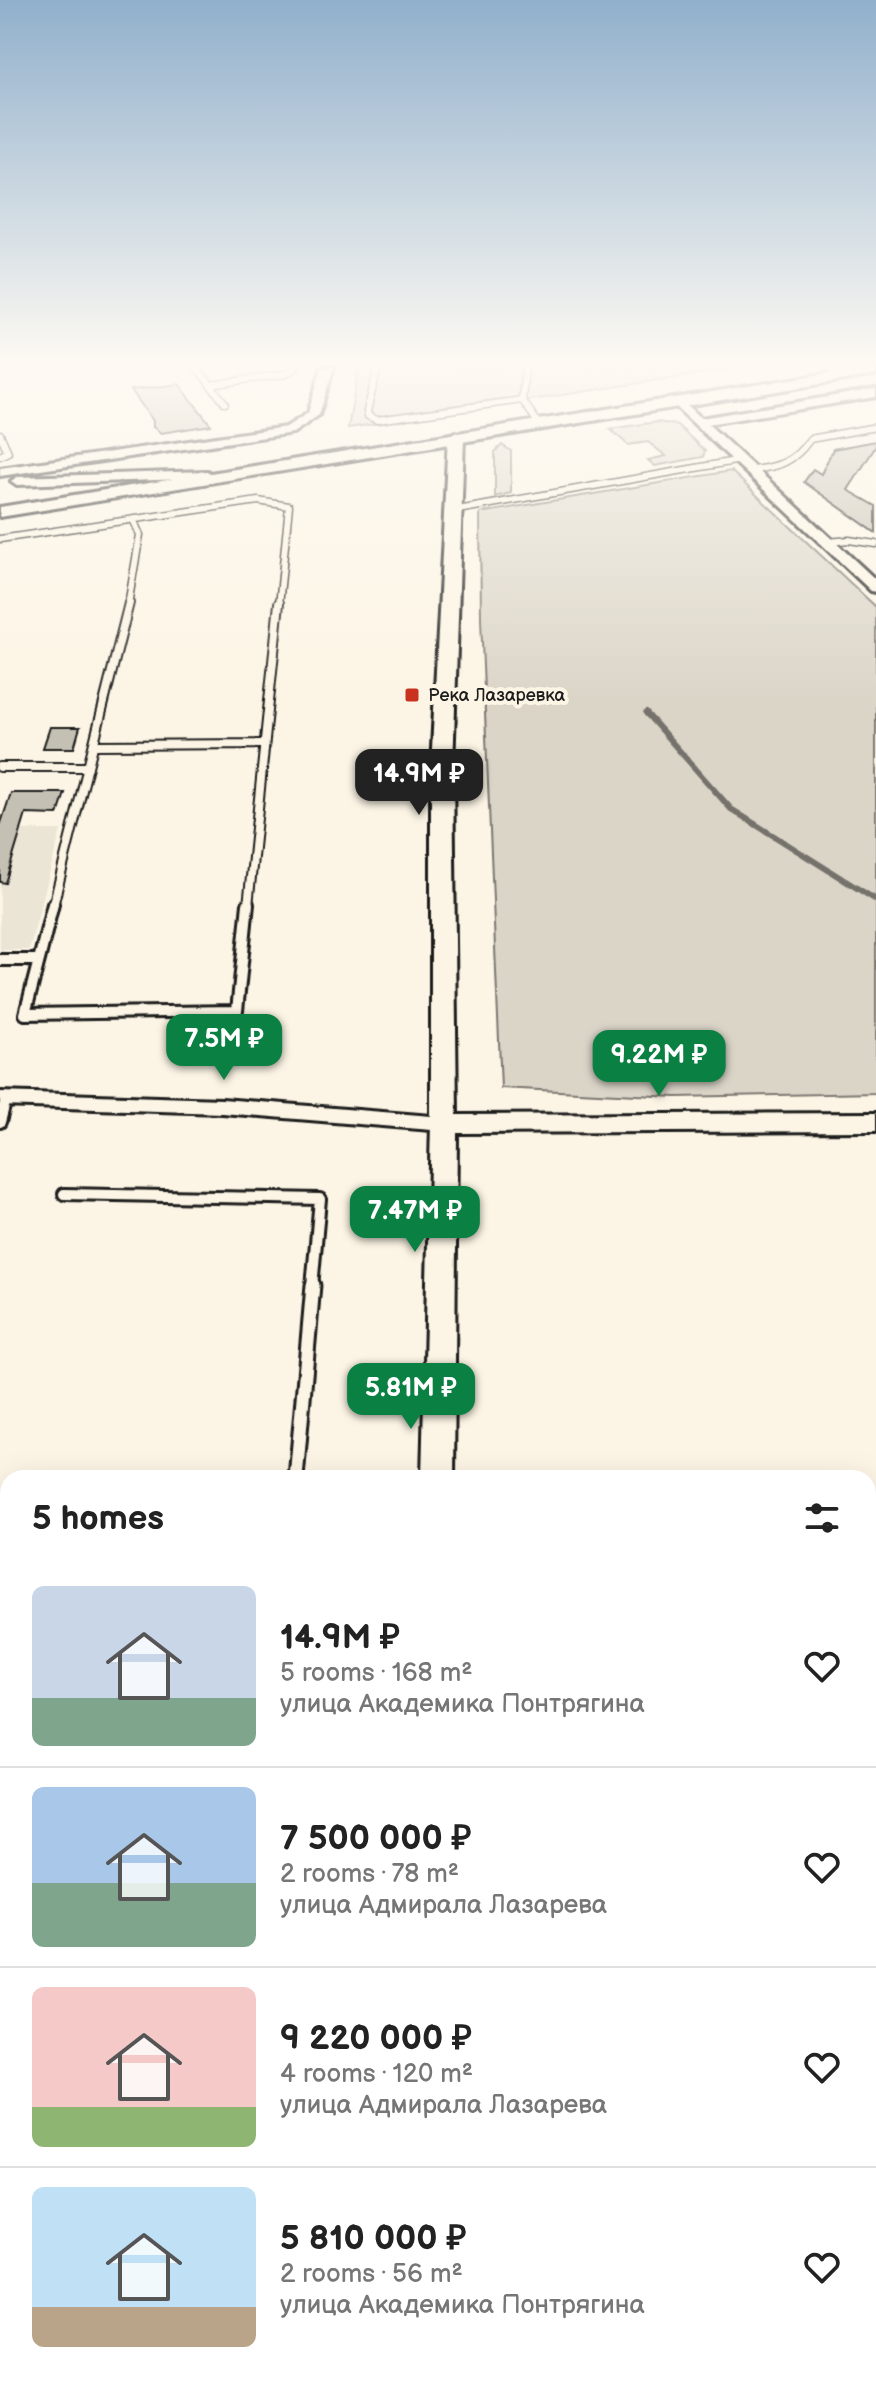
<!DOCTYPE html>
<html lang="en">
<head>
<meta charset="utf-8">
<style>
  body { margin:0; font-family:"Balsamiq Sans",sans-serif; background:#f6f6f6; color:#222; height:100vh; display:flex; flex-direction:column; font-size:30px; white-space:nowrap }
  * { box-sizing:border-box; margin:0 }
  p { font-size:26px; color:#767676 }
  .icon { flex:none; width:44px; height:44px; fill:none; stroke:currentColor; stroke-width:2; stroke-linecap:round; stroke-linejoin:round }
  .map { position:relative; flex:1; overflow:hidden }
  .drawer { position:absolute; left:0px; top:1470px; width:876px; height:914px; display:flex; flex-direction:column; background:#fff; border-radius:24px 24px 0 0; box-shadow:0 8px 32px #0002 }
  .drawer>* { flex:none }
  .price { position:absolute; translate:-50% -68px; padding:0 18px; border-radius:16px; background:#0b8043; color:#fff; font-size:26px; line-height:52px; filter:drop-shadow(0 2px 4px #0008) }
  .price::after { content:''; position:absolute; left:50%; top:48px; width:24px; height:18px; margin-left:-12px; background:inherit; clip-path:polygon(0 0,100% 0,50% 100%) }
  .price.active { background:#222; color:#fff }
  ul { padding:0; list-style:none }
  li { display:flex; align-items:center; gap:24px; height:200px; padding:0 32px }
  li+li { border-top:2px solid #e0e0e0 }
  li span { display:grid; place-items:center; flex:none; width:224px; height:160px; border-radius:12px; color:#555 }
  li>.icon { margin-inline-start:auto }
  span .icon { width:96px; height:96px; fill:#fffc; stroke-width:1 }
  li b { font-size:34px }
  h2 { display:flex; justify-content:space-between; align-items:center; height:96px; padding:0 32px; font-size:34px }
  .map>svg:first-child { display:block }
</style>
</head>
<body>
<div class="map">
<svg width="876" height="2383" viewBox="0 0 876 2383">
  <rect width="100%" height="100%" fill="#fcf5e5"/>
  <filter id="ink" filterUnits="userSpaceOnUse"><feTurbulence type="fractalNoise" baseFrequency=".0125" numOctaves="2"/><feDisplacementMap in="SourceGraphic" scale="16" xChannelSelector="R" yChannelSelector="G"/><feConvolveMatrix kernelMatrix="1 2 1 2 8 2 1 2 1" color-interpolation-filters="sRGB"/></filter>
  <g filter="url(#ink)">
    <path fill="#ebe5d6" d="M 0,367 L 148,367 L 149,369 L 71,380 Z
      M 0,830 L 61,830 L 29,950 L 0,950 Z"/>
    <path fill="#dbd5c8" stroke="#7c7872" stroke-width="2" d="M 359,367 L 744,367 L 348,428 Z
      M 657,422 L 677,425 L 705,451 L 703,457 L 655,466 L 648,460 L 666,456 L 648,442 L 628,445 L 610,429 Z
      M 502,445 L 511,451 L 511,493 L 495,497 L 495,452 Z
      M 731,471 L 876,607 L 876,1093 L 676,1097 L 501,1088 L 481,619 L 480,513 Z"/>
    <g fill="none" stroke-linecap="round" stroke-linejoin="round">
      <path stroke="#75726c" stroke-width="6" d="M 646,713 L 731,809 L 876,900"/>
    </g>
    <path fill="#c4c0b3" stroke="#1c1c1c" stroke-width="2" d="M 179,384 L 211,425 L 161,433 L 153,427 L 153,421 L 131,390 Z
      M 876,441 L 876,446 L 848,490 L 876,506 L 876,533 L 804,482 L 813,469 L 821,474 L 833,449 Z
      M 50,727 L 80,727 L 74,748 L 43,748 Z
      M 11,793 L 65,793 L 58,815 L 26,814 L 5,883 L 0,882 L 0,826 Z"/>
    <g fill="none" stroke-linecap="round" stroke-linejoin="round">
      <g stroke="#1c1c1c" stroke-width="9">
        <path id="service-far4" d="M 196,367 L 225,403
          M 378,367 L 367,411 L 368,416 L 377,420 L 522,400 L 525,367
          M 828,367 L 843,376
          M 210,385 L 286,374 L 296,367
          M 522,400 L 539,424
          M 0,434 L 8,452 L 0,456
          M 752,470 C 779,467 794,462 810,439 L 876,427
          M 452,511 L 741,460
          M 0,539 L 258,501 L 289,506 L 279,605
          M 828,542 L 849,540 L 876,544
          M 128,605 L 140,535 L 133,519"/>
      </g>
      <g stroke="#1c1c1c" stroke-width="12">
        <path id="service-far3" d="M 94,745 L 264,744
          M 0,767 L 88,767
          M 53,906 L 129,603
          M 248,906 L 279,603"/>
      </g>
      <g stroke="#1c1c1c" stroke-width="16">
        <path id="service-far2" d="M 0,960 L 39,960 L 53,904
          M 39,960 L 25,1014 L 237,1011 L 248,904
          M 0,1122 L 6,1099
          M 64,1194 L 320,1199 L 312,1287"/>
      </g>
      <g stroke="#1c1c1c" stroke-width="19">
        <path id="service-far1" d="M 296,1478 L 313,1285"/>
      </g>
      <g stroke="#1c1c1c" stroke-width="23">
        <path id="service" d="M 868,1929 L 876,1878
          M 868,2174 L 876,2226
          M 217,2383 L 218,2376"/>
      </g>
      <g stroke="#1c1c1c" stroke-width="6">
        <path id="minor" d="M 322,367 L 334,367 L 319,415 L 293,433 L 0,476 L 0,468 L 286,427 L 308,413 Z
          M 876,389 L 876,397 L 708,424 L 876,580 L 876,592 L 871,591 L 672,403 L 682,400 L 701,418 Z
          M 207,471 L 213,475 L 212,478 L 17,485 L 11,481 L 17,477 Z
          M 0,1092 L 222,1099 L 444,1117 L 451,1119 L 455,1124 L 451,1129 L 444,1131 L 222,1113 L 0,1106 Z"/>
      </g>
      <g stroke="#1c1c1c" stroke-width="6">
        <path id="tertiary" d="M 456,432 L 464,437 L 453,768 L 457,1115 L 876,1113 L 876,1131 L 457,1133 L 454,1478 L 422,1478 L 431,1124 L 431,768 L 448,437 Z
          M 398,2376 L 446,2376 L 446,2383 L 398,2383 Z"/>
      </g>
      <g stroke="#1c1c1c" stroke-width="6">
        <path id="secondary" d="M 866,367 L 876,367 L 876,375 L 0,517 L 0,507 Z"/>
      </g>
      <use href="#service-far4" stroke="#fcf5e5" stroke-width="6"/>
      <use href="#service-far3" stroke="#fcf5e5" stroke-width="8"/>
      <use href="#service-far2" stroke="#fcf5e5" stroke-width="10"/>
      <use href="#service-far1" stroke="#fcf5e5" stroke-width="13"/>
      <use href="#service" stroke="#fcf5e5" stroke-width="17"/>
      <use href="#minor" fill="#fcf5e5" fill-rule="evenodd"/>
      <use href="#tertiary" fill="#fcf5e5" fill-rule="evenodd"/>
      <use href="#secondary" fill="#fcf5e5" fill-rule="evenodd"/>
    </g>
  </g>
  <linearGradient id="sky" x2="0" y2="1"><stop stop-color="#91b0cc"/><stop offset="0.52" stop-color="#fefaf3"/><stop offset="1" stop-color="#fefaf3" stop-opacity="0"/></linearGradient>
  <rect width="876" height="701" fill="url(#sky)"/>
  <rect fill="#c8321e" stroke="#fcf5e5" stroke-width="3" x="404" y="687" width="16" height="16" rx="4"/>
  <g text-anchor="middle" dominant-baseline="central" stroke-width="8" stroke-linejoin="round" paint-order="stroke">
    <g font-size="18" fill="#1c1c1c" stroke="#fcf5e5" text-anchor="start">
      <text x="428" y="695">Река Лазаревка</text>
    </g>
  </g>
</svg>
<b class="price active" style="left:419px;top:817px">14.9M ₽</b>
<b class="price" style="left:224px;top:1082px">7.5M ₽</b>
<b class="price" style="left:659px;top:1098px">9.22M ₽</b>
<b class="price" style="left:415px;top:1254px">7.47M ₽</b>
<b class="price" style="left:411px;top:1431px">5.81M ₽</b>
<section class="drawer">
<h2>5 homes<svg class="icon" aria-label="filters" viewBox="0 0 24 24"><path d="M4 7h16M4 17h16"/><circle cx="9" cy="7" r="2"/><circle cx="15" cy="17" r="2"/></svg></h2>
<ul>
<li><span style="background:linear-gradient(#c9d6e8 70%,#7fa58c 0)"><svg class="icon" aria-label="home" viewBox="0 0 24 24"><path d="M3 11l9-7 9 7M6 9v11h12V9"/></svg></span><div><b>14.9M ₽</b><p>5 rooms · 168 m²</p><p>улица Академика Понтрягина</p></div><svg class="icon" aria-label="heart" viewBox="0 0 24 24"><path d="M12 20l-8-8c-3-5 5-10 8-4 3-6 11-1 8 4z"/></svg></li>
<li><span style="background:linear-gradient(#a9c7e8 60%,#7fa58c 0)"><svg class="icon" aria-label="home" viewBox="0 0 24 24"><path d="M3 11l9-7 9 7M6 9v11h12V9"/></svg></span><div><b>7 500 000 ₽</b><p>2 rooms · 78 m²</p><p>улица Адмирала Лазарева</p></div><svg class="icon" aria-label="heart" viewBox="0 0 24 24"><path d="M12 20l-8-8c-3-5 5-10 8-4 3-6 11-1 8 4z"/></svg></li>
<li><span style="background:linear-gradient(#f6c9c9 75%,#8fb573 0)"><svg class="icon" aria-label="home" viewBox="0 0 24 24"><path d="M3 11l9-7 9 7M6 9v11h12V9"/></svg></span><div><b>9 220 000 ₽</b><p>4 rooms · 120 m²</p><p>улица Адмирала Лазарева</p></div><svg class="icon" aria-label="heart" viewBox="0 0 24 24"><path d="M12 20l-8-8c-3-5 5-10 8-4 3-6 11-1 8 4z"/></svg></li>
<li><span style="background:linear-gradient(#bfe0f5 75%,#b9a48a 0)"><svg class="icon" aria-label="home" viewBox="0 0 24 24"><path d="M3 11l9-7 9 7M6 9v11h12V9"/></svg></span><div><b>5 810 000 ₽</b><p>2 rooms · 56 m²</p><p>улица Академика Понтрягина</p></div><svg class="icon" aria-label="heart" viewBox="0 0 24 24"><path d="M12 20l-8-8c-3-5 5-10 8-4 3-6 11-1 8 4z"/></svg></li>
</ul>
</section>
</div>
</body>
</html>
